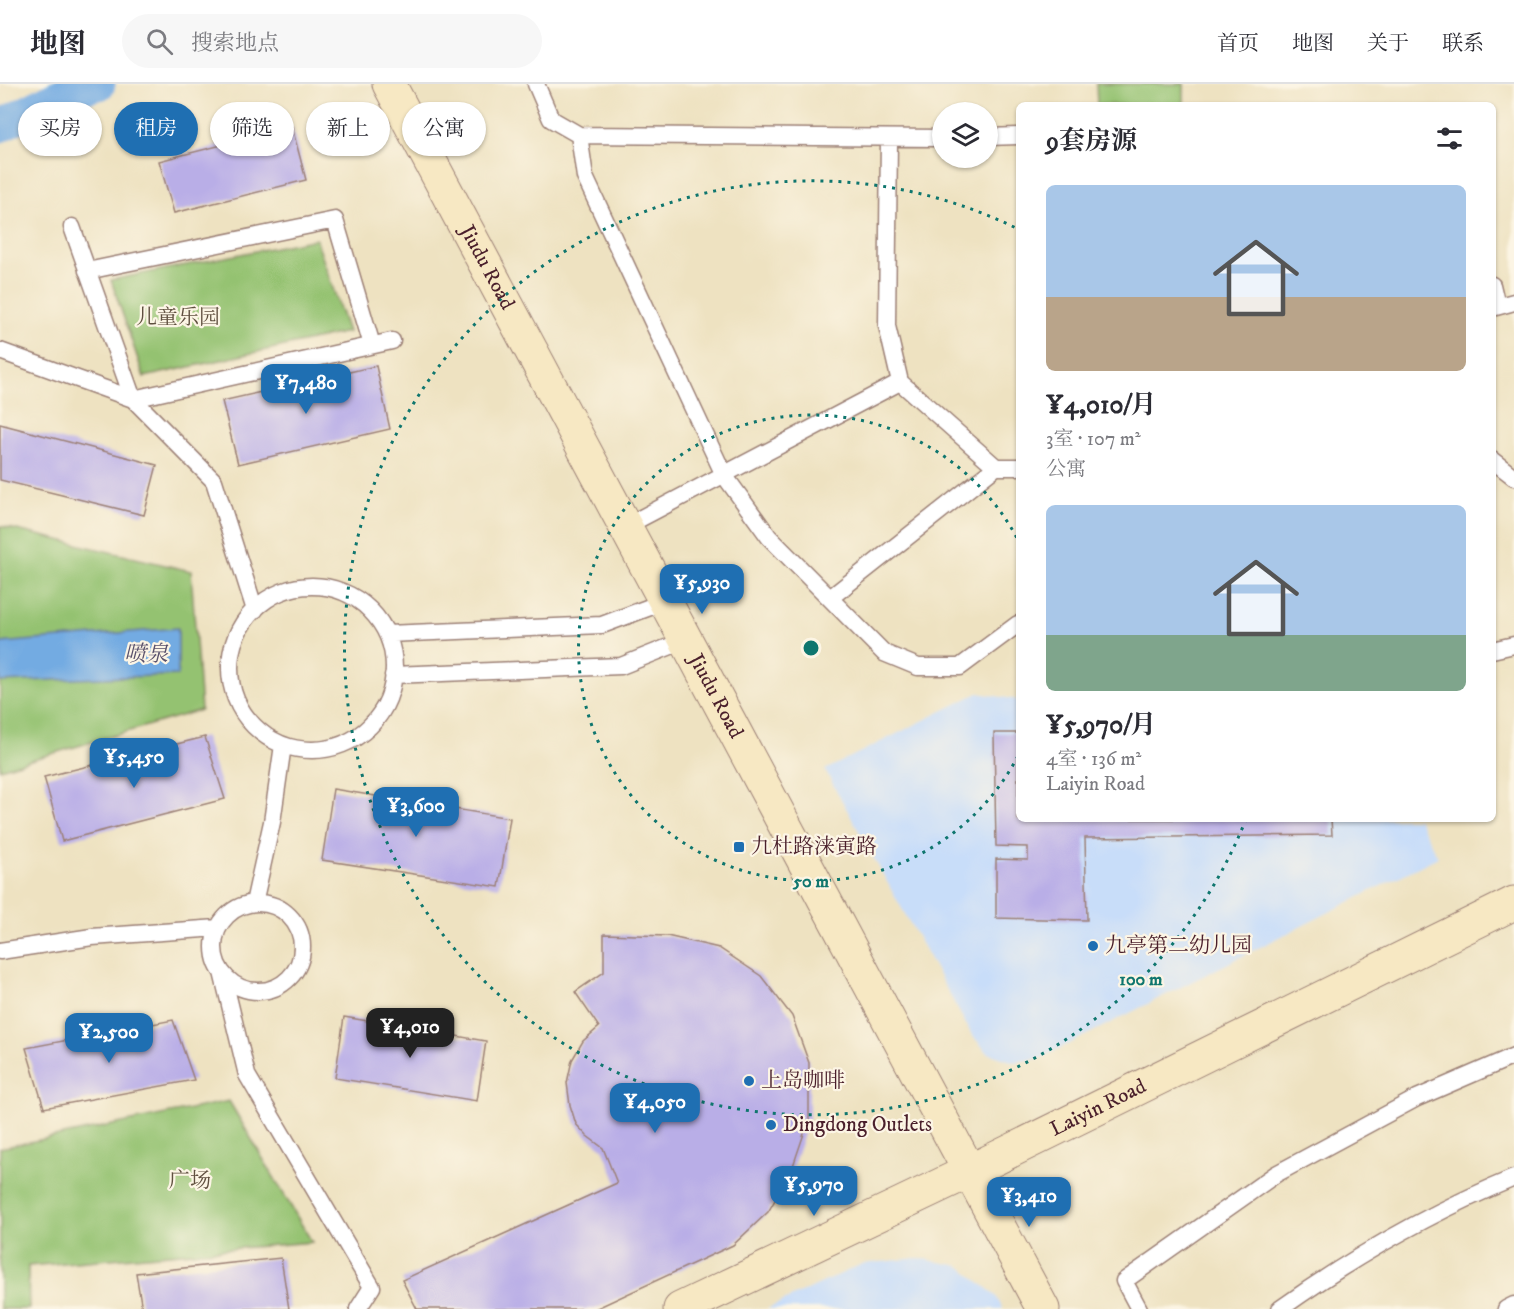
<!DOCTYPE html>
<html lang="zh">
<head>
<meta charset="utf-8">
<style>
  body { margin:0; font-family:"IM FELL DW Pica","Noto Serif SC",serif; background:#f7f7f7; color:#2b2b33; height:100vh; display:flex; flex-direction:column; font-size:22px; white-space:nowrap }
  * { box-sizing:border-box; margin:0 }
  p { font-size:20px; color:#7c7c81 }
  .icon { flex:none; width:33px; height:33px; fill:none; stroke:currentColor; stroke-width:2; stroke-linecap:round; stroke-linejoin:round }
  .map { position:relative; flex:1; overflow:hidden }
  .details { position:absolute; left:1016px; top:18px; width:480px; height:720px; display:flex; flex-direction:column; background:#fff; border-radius:9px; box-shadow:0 2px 4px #0004 }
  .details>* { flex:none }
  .banner { position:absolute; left:18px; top:18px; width:570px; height:54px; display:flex; gap:12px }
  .fabs { position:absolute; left:932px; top:18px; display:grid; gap:12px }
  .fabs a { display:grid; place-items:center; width:66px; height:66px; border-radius:50%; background:#fff; box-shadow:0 2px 4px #0004; font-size:30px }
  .price { position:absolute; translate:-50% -51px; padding:0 14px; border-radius:12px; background:#1f6fb2; color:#fff; font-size:20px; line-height:39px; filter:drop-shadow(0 2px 3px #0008) }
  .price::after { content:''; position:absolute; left:50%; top:36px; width:18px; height:14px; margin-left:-9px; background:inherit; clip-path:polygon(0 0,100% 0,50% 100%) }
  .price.on { background:#222; color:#fff }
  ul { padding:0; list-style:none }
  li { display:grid; align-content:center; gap:12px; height:318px; padding:0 30px }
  li span { display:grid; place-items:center; height:186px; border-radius:9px; color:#555 }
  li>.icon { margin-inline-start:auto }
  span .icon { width:108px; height:108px; fill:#fffc; stroke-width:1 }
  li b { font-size:26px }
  h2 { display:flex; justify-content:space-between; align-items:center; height:72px; padding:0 30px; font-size:26px }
  .tag { padding:0 21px; border-radius:27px; background:#fff; box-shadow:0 2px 4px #0004; font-size:21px; line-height:54px }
  .tag.on { background:#1f6fb2; color:#fff }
  header { display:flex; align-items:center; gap:36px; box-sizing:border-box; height:84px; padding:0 30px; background:#fff; border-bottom:2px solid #e1e1e2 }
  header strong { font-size:28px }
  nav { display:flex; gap:33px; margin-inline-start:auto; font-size:21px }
  .search { width:420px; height:54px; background:#f7f7f7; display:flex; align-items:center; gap:15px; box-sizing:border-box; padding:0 21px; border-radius:33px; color:#7c7c81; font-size:22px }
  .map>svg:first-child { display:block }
</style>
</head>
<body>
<header>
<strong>地图</strong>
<div class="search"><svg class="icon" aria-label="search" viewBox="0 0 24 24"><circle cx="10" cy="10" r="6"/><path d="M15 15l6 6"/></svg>搜索地点</div>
<nav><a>首页</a><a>地图</a><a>关于</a><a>联系</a></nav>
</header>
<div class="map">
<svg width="1514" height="1225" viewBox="0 0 1514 1225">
  <rect width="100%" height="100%" fill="#fcf5e5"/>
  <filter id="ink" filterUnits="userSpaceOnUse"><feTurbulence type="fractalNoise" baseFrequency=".0167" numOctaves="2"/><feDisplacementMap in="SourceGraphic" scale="12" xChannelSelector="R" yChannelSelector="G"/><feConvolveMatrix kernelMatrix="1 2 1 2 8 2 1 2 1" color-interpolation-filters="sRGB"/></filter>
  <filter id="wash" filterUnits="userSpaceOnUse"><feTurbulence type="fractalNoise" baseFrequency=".008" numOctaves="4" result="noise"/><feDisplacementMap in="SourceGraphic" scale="24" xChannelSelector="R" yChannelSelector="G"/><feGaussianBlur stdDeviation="1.35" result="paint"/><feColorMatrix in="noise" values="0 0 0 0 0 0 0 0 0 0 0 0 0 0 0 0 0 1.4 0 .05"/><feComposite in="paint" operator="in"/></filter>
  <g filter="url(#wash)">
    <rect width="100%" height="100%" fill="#eee2c1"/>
    <path fill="#c8ddf9" d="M 978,609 L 1018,616 L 1018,735 L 1418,735 L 1438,773 L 1041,974 L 1014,978 L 988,969 L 972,951 L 825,686 Z
      M 918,1174 L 960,1182 L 996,1212 L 1003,1225 L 767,1225 L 862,1180 Z"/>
    <path fill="#94c271" stroke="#6f704e" stroke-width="1.5" d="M 1096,0 L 1184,0 L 1184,21 L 1097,21 Z
      M 316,155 L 348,248 L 144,293 L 111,196 Z
      M 0,442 L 191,487 L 201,626 L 0,685 Z
      M 229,1017 L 312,1158 L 28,1182 L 29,1225 L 0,1225 L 0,1064 Z"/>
    <path fill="#73abe2" stroke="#5e6586" stroke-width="1.5" d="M 178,544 L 178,591 L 0,598 L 0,559 Z"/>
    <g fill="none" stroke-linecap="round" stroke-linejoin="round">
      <path stroke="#73abe2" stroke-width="33" d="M 0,42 L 65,8 L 99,0"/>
    </g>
    <g id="blocks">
      <path fill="#b9aee7" d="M 292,43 L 306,96 L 174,129 L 159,77 Z
        M 376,282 L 390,345 L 238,380 L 222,317 Z
        M 0,340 L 157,381 L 144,431 L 0,396 Z
        M 994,649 L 1018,649 L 1018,735 L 1331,735 L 1332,751 L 1085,754 L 1087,836 L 996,834 L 996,775 L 1028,776 L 1028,763 L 996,762 Z
        M 205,653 L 225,715 L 62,757 L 44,693 Z
        M 333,705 L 510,734 L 499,803 L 322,776 Z
        M 604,850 L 667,852 L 719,864 L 761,892 L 792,932 L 809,979 L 809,1035 L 791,1088 L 768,1128 L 733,1161 L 595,1225 L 417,1225 L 402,1196 L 617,1099 L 603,1064 L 587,1052 L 576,1040 L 570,1021 L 567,999 L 572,976 L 583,957 L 599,943 L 575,908 L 604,888 Z
        M 344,933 L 486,957 L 477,1017 L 335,994 Z
        M 173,936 L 194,996 L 44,1024 L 26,964 Z
        M 281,1174 L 289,1225 L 142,1225 L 136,1189 Z"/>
    </g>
  </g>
  <g filter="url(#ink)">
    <use href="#blocks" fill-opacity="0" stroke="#9c8076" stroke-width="1.5"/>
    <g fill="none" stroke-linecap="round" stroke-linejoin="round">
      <g stroke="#9c8076" stroke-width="19">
        <path id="lane" d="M 536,0 L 551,35 L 579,51 L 585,93 L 724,391 L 769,453 L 884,569 L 918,583 L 960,583 L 1018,540
          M 579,51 L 942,54
          M 987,53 L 1018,52
          M 889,55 L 887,242 L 900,298 L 996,383 L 1018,383
          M 72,143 L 133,315 L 214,397 L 255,526
          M 87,187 L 335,136 L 372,261
          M 1492,201 L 1497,222
          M 1492,224 L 1514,218
          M 0,267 L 133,315 L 392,257
          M 1492,376 L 1514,393
          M 626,442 L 900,298
          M230 584a82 82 0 1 1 164 0a82 82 0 1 1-164 0Z
          M 830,514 L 996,383
          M 387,550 L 602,541 L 666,517
          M 1492,566 L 1514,561
          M 393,591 L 621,582 L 686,556
          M 254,819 L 272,738 L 283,661
          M214 863a44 44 0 1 1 88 0a44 44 0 1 1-88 0Z
          M 0,867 L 92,853 L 218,844
          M 222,888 L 247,991 L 372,1203 L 358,1225
          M 1139,1225 L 1124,1197 L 1276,1090 L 1417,1014 L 1514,972
          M 1280,1225 C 1353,1173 1431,1128 1514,1094
          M 1506,1225 L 1514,1221"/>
      </g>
      <g stroke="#9c8076" stroke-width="35">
        <g id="secondary">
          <path id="s1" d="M 389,0 L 1043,1225"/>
          <path id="s2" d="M 680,1225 L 970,1087 L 1514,819"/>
        </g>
      </g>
      <use href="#lane" stroke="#fff" stroke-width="16"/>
      <use href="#secondary" stroke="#f7e8c3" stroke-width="33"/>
    </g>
  </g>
  <g fill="none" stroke="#0f766e" stroke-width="3" stroke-dasharray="3 6">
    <path d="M1018 672A233 233 0 1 1 1018 456"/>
    <path d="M1246 735A467 467 0 1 1 1016 144"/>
  </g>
  <g fill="#1f6fb2" stroke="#fcf5e5" stroke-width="2">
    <rect x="733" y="757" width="12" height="12" rx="3"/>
    <circle cx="1093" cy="862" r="6"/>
    <circle cx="749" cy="997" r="6"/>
    <circle cx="771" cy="1041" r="6"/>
  </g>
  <g text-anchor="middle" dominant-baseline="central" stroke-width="4.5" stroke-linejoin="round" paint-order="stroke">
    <g font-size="21" fill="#4a1f2b" stroke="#fcf5e5">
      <text stroke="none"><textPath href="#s1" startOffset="208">Jiudu Road</textPath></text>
      <text stroke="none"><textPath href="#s1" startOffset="694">Jiudu Road</textPath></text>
      <text stroke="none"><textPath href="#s2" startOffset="464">Laiyin Road</textPath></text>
    </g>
    <g font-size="21" fill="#605040" stroke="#fcf5e5">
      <text x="178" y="234">儿童乐园</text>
      <text x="190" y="1097">广场</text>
    </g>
    <g font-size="21" fill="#4a1f2b" stroke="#fcf5e5" text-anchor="start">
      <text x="751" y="763">九杜路涞寅路</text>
      <text x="1105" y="862">九亭第二幼儿园</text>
      <text x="761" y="997">上岛咖啡</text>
      <text x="783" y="1041">Dingdong Outlets</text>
    </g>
    <g font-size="22" font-style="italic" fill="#58506b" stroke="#fcf5e5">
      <text x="146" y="570">喷泉</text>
    </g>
  </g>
  <circle cx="811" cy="564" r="9" fill="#0f766e" stroke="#fcf5e5" stroke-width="3"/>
  <g font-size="18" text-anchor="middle" font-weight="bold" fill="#0f766e" stroke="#fcf5e5" stroke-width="4.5" stroke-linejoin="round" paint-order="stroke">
    <text x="811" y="803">50 m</text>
    <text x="1141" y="901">100 m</text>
  </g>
</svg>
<div class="fabs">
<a><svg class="icon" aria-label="layers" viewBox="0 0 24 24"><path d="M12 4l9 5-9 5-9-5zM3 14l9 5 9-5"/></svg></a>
</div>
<b class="price" style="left:306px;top:331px">¥7,480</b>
<b class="price" style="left:702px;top:531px">¥5,930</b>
<b class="price" style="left:134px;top:705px">¥5,450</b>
<b class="price" style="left:416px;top:754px">¥3,600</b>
<b class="price on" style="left:410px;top:975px">¥4,010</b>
<b class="price" style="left:109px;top:980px">¥2,500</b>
<b class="price" style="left:655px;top:1050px">¥4,050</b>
<b class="price" style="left:814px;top:1133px">¥5,970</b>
<b class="price" style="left:1029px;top:1144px">¥3,410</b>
<div class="banner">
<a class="tag">买房</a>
<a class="tag on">租房</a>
<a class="tag">筛选</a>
<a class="tag">新上</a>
<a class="tag">公寓</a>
</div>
<section class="details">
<h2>9套房源<svg class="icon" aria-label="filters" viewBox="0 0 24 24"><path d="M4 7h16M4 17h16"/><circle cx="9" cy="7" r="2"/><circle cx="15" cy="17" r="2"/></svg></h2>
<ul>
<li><span style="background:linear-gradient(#a9c7e8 60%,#b9a48a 0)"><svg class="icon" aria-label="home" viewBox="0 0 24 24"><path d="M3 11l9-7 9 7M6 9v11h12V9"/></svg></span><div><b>¥4,010/月</b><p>3室 · 107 m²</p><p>公寓</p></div></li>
<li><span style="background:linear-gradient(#a9c7e8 70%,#7fa58c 0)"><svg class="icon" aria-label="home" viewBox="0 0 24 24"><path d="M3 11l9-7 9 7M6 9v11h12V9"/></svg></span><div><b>¥5,970/月</b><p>4室 · 136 m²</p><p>Laiyin Road</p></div></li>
</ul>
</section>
</div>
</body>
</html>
